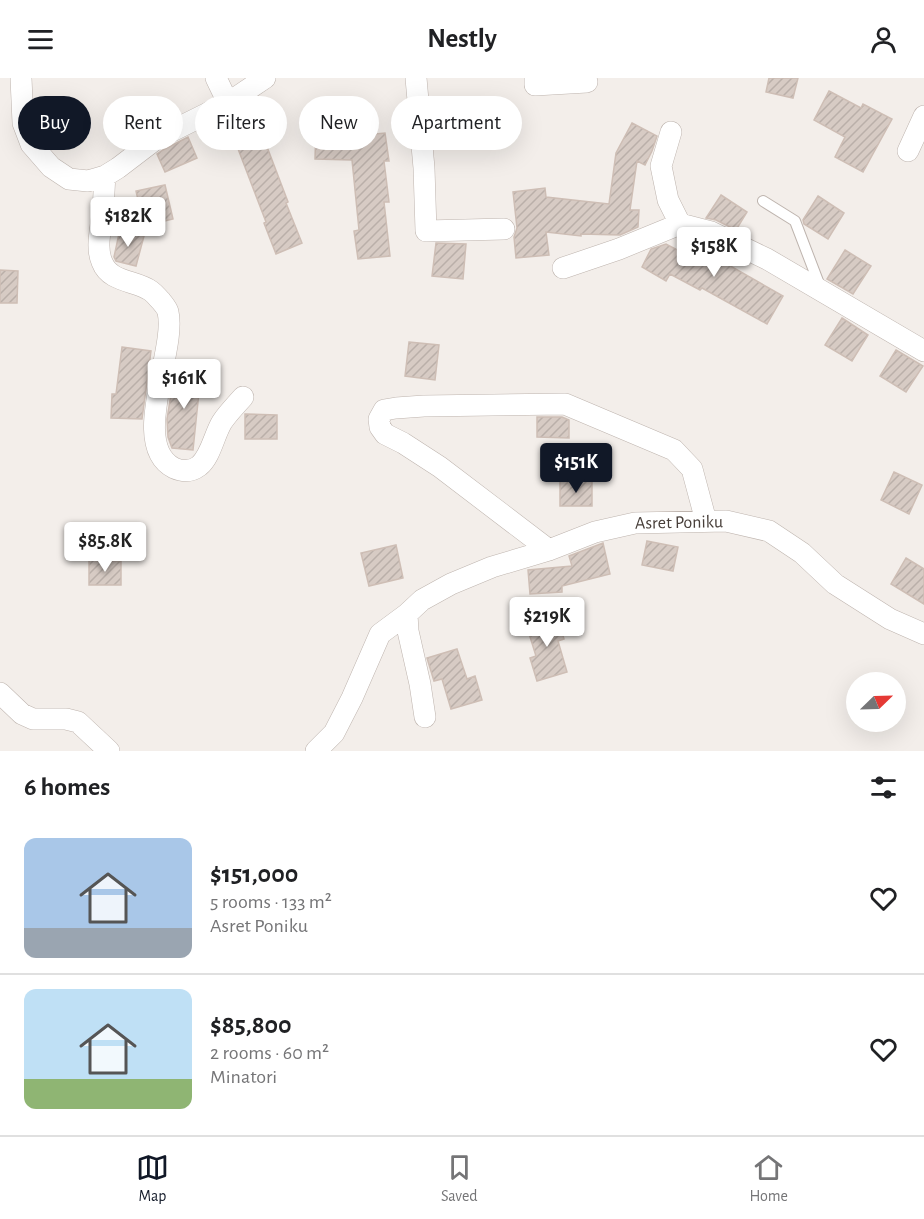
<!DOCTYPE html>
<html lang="en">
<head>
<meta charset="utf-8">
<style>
  body { margin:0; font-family:"Alegreya Sans",sans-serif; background:#f2f2f2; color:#202124; height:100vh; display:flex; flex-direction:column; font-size:22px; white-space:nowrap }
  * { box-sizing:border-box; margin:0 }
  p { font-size:20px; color:#757577 }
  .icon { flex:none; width:33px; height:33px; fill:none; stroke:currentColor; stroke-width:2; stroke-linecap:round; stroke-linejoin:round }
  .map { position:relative; height:673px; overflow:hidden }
  .details { display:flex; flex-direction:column; background:#fff; flex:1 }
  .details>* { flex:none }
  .guide { position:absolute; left:18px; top:18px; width:600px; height:54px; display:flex; gap:12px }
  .needle { width:39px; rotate:67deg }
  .buttons { position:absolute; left:846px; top:594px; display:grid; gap:12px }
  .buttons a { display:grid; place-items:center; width:60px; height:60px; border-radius:50%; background:#fff; box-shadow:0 6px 24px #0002; font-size:30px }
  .price { position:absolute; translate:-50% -51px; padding:0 14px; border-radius:6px; background:#fff; color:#222; font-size:20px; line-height:39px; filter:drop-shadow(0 2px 3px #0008) }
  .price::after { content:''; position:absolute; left:50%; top:36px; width:18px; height:14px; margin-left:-9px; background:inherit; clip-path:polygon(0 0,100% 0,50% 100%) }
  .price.current { background:#111827; color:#fff }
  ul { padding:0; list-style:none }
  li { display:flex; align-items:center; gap:18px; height:150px; padding:0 24px }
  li+li { border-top:2px solid #e0e0e0 }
  li span { display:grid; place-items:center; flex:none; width:168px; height:120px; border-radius:12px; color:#555 }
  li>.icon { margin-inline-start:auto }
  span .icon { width:72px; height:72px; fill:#fffc; stroke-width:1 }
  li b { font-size:26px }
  h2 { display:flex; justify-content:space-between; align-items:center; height:72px; padding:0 24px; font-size:26px }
  .tag { padding:0 21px; border-radius:27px; background:#fff; box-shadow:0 6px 24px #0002; font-size:21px; line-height:54px }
  .tag.current { background:#111827; color:#fff }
  header { display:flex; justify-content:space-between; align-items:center; height:78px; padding:0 24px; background:#fff; font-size:27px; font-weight:600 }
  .dock { display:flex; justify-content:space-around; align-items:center; height:84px; border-top:2px solid #e0e0e0; background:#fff; font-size:16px; color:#757577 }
  .dock a { display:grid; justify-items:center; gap:3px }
  .dock .current { color:#111827 }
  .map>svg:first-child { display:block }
</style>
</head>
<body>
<header><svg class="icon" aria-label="menu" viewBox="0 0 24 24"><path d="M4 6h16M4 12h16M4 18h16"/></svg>Nestly<svg class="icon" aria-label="person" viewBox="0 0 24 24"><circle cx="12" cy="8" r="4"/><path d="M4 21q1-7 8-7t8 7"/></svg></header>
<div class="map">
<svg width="924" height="673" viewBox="0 0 924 673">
  <defs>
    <pattern id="building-hatch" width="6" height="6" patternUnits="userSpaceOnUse" patternTransform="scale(1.5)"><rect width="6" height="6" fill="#d7cbc4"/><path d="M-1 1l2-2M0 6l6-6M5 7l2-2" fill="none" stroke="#baafa9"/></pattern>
  </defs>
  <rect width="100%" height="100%" fill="#f3eeea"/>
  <path fill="url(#building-hatch)" stroke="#cebeb5" stroke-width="1.5" d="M 769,0 L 798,0 L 793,20 L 766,14 Z
    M 829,13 L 861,30 L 863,26 L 892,41 L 863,94 L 835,79 L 845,59 L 814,42 Z
    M 450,30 L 450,38 L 477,38 L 478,66 L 455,67 L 455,59 L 434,59 L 432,31 Z
    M 632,45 L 657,58 L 652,73 L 645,87 L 637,83 L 630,132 L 639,132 L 638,149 L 620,157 L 581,156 L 581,158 L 546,154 L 549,177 L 516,180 L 514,159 L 517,150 L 513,114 L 545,110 L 546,119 L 609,126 L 616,75 Z
    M 316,48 L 344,49 L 344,59 L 385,55 L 389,83 L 384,83 L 389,124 L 384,124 L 390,178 L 358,181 L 354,153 L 359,152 L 352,82 L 315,81 Z
    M 261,53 L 288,124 L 286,125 L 302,165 L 276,176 L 264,145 L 266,144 L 235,63 Z
    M 188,59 L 197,80 L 165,94 L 157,76 L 163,72 Z
    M 165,107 L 173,141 L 144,148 L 136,113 Z
    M 721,117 L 747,134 L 736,152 L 716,142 L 706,140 Z
    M 818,118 L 844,135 L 828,161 L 804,146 L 803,142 Z
    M 120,151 L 144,158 L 136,188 L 116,183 L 114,179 Z
    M 695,163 L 707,166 L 722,174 L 718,181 L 783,218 L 767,246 L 702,210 L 700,212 L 670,196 L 666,203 L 642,189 L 651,171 L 666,166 L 687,177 Z
    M 436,165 L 466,166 L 463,201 L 432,198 Z
    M 845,172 L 871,188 L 853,216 L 827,201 Z
    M 0,192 L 18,193 L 17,225 L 0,225 Z
    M 842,240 L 868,257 L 852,283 L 825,267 Z
    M 409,264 L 439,267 L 435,302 L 405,298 Z
    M 122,269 L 151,273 L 142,341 L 111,340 L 112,316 L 116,316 Z
    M 896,272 L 923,288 L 906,314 L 880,298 Z
    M 175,292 L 201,295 L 193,372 L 172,370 L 168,359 L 167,341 Z
    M 245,336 L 277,337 L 277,361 L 245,361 Z
    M 537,339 L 562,339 L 569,342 L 569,360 L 537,359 Z
    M 894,394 L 922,407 L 909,436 L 881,422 Z
    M 560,403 L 592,403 L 592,428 L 560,428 Z
    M 647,463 L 678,469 L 673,493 L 642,487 Z
    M 603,465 L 610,496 L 562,508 L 562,514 L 530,516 L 528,492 L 572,488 L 569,478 Z
    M 396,467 L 403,500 L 369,508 L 361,475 Z
    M 906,480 L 924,491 L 924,526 L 891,506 Z
    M 89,482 L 121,483 L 121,507 L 89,507 Z
    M 557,537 L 564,561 L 558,563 L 567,594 L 537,603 L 530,580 L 536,578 L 526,546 Z
    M 457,571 L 467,601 L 475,598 L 482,622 L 451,631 L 442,601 L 434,603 L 427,580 Z"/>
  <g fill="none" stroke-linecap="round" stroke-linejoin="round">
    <g stroke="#beb4ae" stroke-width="12">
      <path id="service" d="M 763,123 L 795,143 L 821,211"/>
    </g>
    <g stroke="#beb4ae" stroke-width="22">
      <path id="minor" d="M 21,0 L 23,45 L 31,66 L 51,89 L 69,101 L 88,103 L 105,98 L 118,90 L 156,61 L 228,25 L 265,0
        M 216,0 L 228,25
        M 416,0 L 424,90 L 426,153 L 504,151
        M 535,0 L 535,7 L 587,4
        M 671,54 L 661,88 L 668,122 L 680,146 L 711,154 L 767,181 L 924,273
        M 908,73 L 924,38
        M 105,98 C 104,109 104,120 103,130 C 102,148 95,168 102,184 C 110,205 136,202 151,213 C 155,216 158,220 161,223 C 164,227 167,230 168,234 C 177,272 129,367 174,390 C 183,394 191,394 199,388 C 211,378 214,357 222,344 C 228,335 236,327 243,319
        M 563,190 L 619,171 L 680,146
        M 549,472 L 440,389 L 403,365 L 385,356 L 380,349 L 379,341 L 384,332 L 396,330 L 424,328 L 565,326 L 674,372 L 692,391 L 706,443
        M 0,615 L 22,636 L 33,641 L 66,641 L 78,644 L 109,673
        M 425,639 L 420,606 L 408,553 L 407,536 L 422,522 L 451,506 L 492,489 L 549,472 L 595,454 L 635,445 L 726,443 L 769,453 L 802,475 L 835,506 L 890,541 L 924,556
        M 316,673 L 334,655 L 352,620 L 380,556 L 407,536"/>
    </g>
    <use href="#service" stroke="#fff" stroke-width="10"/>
    <use href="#minor" stroke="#fff" stroke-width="21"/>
  </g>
  <g text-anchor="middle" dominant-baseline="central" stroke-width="4.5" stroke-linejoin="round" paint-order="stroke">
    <g font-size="18" fill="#473e39" stroke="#fff">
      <text transform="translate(679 445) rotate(-1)">Asret Poniku</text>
    </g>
  </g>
</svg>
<div class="buttons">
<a><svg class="needle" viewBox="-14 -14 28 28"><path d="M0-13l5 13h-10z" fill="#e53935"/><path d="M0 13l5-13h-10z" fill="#757577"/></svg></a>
</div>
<b class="price" style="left:128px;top:170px">$182K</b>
<b class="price" style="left:714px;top:200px">$158K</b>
<b class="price" style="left:184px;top:332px">$161K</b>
<b class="price current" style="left:576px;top:416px">$151K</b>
<b class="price" style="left:105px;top:495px">$85.8K</b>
<b class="price" style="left:547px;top:570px">$219K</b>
<div class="guide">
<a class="tag current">Buy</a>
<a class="tag">Rent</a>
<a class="tag">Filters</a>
<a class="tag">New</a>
<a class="tag">Apartment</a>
</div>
</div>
<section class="details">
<h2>6 homes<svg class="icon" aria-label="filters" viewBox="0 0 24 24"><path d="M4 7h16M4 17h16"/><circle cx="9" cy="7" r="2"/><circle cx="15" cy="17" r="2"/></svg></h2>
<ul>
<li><span style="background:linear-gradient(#a9c7e8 75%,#9aa5b1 0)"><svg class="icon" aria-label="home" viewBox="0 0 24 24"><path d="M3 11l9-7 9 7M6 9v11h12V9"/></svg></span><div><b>$151,000</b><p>5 rooms · 133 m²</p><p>Asret Poniku</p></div><svg class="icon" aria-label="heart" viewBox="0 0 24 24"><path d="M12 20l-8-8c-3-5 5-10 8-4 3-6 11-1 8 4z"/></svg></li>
<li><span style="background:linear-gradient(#bfe0f5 75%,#8fb573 0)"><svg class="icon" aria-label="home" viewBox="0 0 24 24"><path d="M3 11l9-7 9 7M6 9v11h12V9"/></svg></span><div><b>$85,800</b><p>2 rooms · 60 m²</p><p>Minatori</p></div><svg class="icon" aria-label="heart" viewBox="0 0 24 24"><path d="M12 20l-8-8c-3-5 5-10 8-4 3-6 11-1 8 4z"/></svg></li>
</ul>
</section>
<nav class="dock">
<a class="current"><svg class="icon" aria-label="map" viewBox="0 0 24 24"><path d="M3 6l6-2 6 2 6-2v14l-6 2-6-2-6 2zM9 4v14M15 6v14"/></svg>Map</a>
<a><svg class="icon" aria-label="saved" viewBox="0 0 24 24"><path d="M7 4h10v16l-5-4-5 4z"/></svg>Saved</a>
<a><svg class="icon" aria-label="home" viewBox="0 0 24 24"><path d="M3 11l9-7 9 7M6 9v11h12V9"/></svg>Home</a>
</nav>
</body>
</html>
